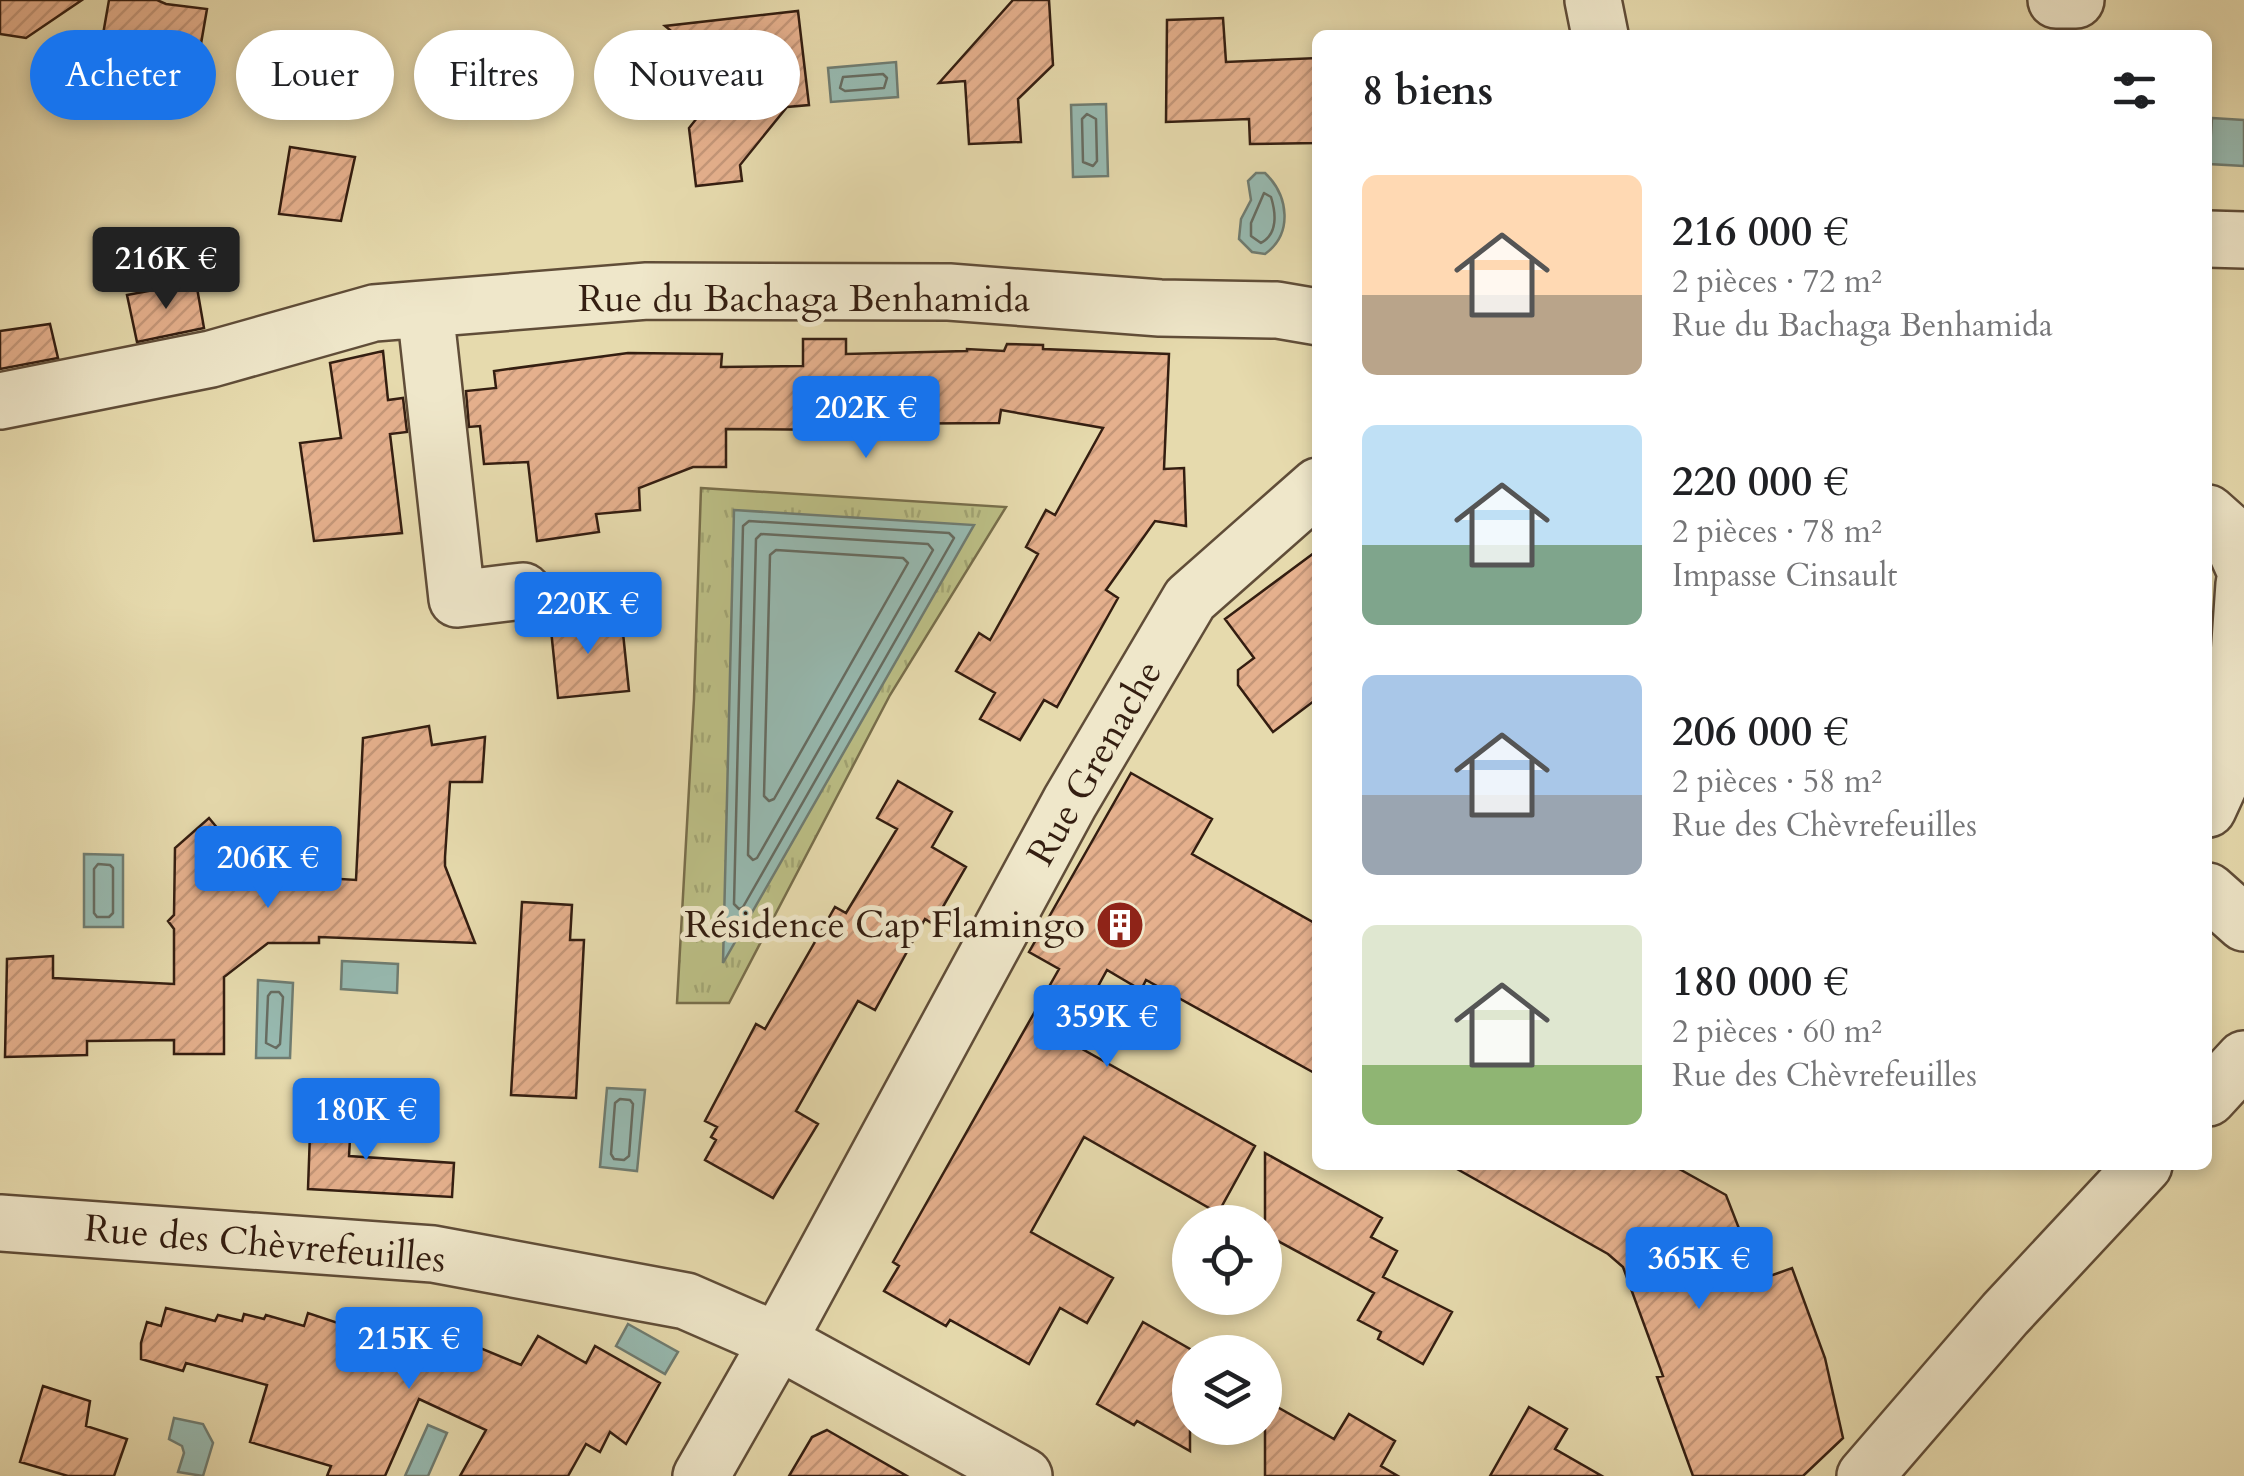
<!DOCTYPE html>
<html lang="fr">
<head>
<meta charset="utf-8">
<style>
  body { margin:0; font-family:Cardo,serif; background:#f6f6f6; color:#202124; height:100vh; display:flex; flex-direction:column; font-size:38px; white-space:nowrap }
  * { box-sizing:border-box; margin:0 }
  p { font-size:32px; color:#757577 }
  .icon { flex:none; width:55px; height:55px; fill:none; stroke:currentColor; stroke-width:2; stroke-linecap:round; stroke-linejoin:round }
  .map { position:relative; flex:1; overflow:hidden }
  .sheet { position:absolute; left:1312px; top:30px; width:900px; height:1140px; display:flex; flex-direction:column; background:#fff; border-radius:15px; box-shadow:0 5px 15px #0003 }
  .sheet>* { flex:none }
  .banner { position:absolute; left:30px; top:30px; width:950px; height:90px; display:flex; gap:20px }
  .tools { position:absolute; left:1172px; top:1205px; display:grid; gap:20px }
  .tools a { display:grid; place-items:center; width:110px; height:110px; border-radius:50%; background:#fff; box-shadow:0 5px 15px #0003; font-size:50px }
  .price { position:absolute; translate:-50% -85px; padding:0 22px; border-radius:10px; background:#1a73e8; color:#fff; font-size:32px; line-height:65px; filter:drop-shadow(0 2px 5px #0008) }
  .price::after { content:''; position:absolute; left:50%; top:60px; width:30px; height:22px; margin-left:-15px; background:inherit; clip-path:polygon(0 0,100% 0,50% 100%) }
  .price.current { background:#222; color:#fff }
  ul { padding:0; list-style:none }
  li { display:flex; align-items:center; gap:30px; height:250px; padding:0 50px }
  li span { display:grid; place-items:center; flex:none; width:280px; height:200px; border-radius:15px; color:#555 }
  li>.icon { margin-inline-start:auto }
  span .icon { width:120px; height:120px; fill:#fffc; stroke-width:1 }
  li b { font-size:42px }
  h2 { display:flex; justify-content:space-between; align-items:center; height:120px; padding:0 50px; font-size:42px }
  .tag { padding:0 35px; border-radius:45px; background:#fff; box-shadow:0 5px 15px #0003; font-size:35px; line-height:90px }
  .tag.current { background:#1a73e8; color:#fff }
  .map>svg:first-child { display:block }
</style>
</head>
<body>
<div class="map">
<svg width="2244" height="1476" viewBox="0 0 2244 1476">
  <defs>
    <pattern id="grass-tufts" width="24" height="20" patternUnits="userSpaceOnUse" patternTransform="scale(2.5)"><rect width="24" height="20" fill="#bbbe85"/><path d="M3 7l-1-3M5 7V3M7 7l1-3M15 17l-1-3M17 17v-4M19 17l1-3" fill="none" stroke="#a1a372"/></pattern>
    <pattern id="building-hatch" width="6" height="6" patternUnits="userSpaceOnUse" patternTransform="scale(2.5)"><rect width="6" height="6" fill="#e5b08d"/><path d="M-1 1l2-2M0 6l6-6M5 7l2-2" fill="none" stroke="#c59779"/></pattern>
  </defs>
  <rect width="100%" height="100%" fill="#e6daad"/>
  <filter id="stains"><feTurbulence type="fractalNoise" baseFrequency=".002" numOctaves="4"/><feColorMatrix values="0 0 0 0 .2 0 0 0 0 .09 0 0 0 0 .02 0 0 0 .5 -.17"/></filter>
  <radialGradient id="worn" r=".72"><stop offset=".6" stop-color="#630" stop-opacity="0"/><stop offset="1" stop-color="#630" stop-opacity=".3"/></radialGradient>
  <path fill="url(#grass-tufts)" stroke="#786e4b" stroke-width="2.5" d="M 701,488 L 1006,507 L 890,695 L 729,1003 L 677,1003 L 694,699 Z"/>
  <path fill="#97bab1" stroke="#6f7c71" stroke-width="2.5" d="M 896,62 L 898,97 L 831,102 L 828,68 Z
    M 1106,104 L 1108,176 L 1073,177 L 1071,105 Z
    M 2212,118 L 2244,120 L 2244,166 L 2209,164 Z
    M 1256,173 L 1265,173 C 1289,196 1293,234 1265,254 L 1252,252 L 1239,239 L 1241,219 L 1251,200 L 1248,181 Z
    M 734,510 L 974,525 L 723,963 Z
    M 84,854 L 123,855 L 123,927 L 84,927 Z
    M 342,961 L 398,964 L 397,993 L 341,989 Z
    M 258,980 L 293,983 L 290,1058 L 256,1058 Z
    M 607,1088 L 645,1090 L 637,1171 L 600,1167 Z
    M 628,1324 L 678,1352 L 665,1374 L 616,1346 Z
    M 174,1418 L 203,1424 L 213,1443 L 203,1476 L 178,1472 L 184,1453 L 182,1446 L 169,1439 Z
    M 428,1425 L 447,1433 L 428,1476 L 405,1476 Z"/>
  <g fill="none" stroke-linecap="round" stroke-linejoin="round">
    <path stroke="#666c61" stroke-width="2.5" d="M 883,74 L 887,78 L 884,88 L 845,91 L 840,88 L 843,77 Z
      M 1087,114 L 1096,119 L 1097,161 L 1093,166 L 1083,162 L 1082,119 Z
      M 1264,193 L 1271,197 C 1276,213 1278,234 1261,243 L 1251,236 L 1251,223 Z
      M 749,521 L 949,533 L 954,538 L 743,907 L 739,909 L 734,904 L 743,526 Z
      M 761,534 L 928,544 L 933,550 L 757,858 L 753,860 L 748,855 L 756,539 Z
      M 776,550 L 903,558 L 908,563 L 774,799 L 769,801 L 764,796 L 770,555 Z
      M 98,864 L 110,865 L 113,868 L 113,913 L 109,917 L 97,917 L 94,913 L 94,869 Z
      M 271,992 L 279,992 L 283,997 L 280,1044 L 276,1048 L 266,1043 L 268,996 Z
      M 620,1099 L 630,1100 L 633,1104 L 629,1156 L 624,1160 L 614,1159 L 611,1154 L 615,1103 Z"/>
  </g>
  <path fill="url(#building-hatch)" stroke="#341e11" stroke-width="2.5" d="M 0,0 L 82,0 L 26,38 L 0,34 Z
    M 109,0 L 157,0 L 166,4 L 207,9 L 198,61 L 177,58 L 170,68 L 93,92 Z
    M 1013,0 L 1049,0 L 1053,65 L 1018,99 L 1021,142 L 969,144 L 965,81 L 939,83 Z
    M 798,11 L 809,105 L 787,107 L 740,165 L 742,181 L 696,186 L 689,128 L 701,113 L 693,49 L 665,26 Z
    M 1223,18 L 1226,62 L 1318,58 L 1318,143 L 1250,144 L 1249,119 L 1166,122 L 1167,20 Z
    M 290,147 L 355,157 L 341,221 L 279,214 Z
    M 196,282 L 204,328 L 137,342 L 127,295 Z
    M 50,324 L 58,358 L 0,369 L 0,331 Z
    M 803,339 L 846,339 L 846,354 L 967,351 L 967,349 L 1004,351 L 1007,344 L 1043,345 L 1043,349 L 1169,354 L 1164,469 L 1184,468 L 1186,526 L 1155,521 L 1106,590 L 1118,598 L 1057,707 L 1044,700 L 1020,740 L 980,719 L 995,693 L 956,671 L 979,633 L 990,640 L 1038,554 L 1026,547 L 1046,510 L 1055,515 L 1103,428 L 1001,410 L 999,423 L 845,424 L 845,430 L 726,429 L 726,467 L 693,467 L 639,488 L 640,510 L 596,514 L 599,532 L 537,541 L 528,462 L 484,464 L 480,426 L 469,427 L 466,391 L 496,388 L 494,371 L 628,353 L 722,354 L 721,367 L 803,366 Z
    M 383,351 L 388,400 L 403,398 L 407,432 L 390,434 L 402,533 L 314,541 L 300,443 L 341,438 L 330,363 Z
    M 1318,550 L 1318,698 L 1273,732 L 1238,685 L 1238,670 L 1254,658 L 1225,619 Z
    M 606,614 L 608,635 L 623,633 L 629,691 L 558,698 L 550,620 Z
    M 429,726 L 432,745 L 485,737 L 482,782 L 450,782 L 445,857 L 445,866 L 475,943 L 319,937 L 319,943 L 268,943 L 224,977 L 224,1054 L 174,1054 L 174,1040 L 87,1041 L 87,1055 L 5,1057 L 7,959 L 53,956 L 53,978 L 174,984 L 174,929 L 168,921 L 174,915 L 175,848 L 209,818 L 238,853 L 275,853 L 276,875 L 356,880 L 363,738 Z
    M 1131,773 L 1212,819 L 1192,854 L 1318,925 L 1318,1075 L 1146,980 L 1141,990 L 1107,970 L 1068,1041 L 1255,1146 L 1218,1213 L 1084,1137 L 1031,1232 L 1113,1278 L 1087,1323 L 1060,1308 L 1029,1364 L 950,1320 L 946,1326 L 884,1291 L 899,1266 L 893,1262 L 1059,969 L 1029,952 Z
    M 898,781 L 952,812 L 932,847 L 966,867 L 933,924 L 925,919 L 875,1010 L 858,1001 L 796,1111 L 818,1124 L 773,1198 L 705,1160 L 716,1140 L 711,1137 L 717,1127 L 705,1121 L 756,1024 L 765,1029 L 835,907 L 846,913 L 897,829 L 877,818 Z
    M 522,902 L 572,905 L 570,940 L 584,940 L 576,1098 L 511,1095 Z
    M 311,1105 L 352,1106 L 349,1156 L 454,1163 L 452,1197 L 308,1189 Z
    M 1265,1153 L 1382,1218 L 1371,1237 L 1397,1251 L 1383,1277 L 1452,1312 L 1423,1364 L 1378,1339 L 1381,1332 L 1358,1320 L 1374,1293 L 1265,1234 Z
    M 1450,1165 L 1672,1165 L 1726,1195 L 1759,1280 L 1792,1268 L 1825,1358 L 1843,1438 L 1803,1476 L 1693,1476 L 1657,1377 L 1663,1376 L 1623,1267 L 1608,1254 Z
    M 166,1308 L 215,1321 L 218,1315 L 242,1321 L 244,1314 L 264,1319 L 266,1315 L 304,1326 L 308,1313 L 404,1345 L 415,1321 L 521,1365 L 538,1336 L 586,1363 L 595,1346 L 660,1383 L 626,1444 L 610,1432 L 600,1452 L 586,1444 L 568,1476 L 460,1476 L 486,1430 L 419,1399 L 385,1476 L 327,1476 L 331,1466 L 250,1442 L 267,1385 L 186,1363 L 183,1371 L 141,1359 L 141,1343 L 147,1322 L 161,1326 Z
    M 1143,1322 L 1190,1349 L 1190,1451 L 1137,1421 L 1134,1425 L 1097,1404 Z
    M 43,1386 L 90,1401 L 86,1426 L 127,1439 L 114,1476 L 68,1476 L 20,1462 Z
    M 1265,1400 L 1334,1439 L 1349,1414 L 1395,1441 L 1381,1466 L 1398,1476 L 1265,1476 Z
    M 1529,1407 L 1567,1429 L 1555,1449 L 1602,1476 L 1490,1476 Z
    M 827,1430 L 907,1476 L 789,1476 L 812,1437 Z"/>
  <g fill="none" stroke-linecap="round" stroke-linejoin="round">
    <g stroke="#604d38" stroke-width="60">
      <path id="minor" d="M 1593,0 L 1600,35
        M 2056,0 L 2076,0
        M 2208,239 L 2244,240
        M 425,309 L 457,599 L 523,591
        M 0,401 L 211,359 L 374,313 L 647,291 L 949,292 L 1160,308 L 1277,310 L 1318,317
        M 2208,513 L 2227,530 L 2244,568
        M 2208,809 L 2232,757 L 2244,584
        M 2208,891 L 2244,923
        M 2208,1098 L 2244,1059
        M 0,1223 L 433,1254 L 686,1301 L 778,1341 L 1024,1476
        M 701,1476 L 778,1341 L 1070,802 L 1190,599 L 1318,486
        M 1865,1476 L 2005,1314 L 2144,1165"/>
    </g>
    <use href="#minor" stroke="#efe7ca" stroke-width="55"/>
  </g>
  <defs>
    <g id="building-disc" transform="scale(2.5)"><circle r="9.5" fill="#8f2418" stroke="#efe7ca"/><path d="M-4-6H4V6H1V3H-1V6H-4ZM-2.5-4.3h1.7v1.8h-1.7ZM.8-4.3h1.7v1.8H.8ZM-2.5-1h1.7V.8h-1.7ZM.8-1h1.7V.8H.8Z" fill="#fff"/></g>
  </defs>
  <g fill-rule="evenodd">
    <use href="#building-disc" x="1120" y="925"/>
  </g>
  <g text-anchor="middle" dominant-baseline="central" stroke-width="10" stroke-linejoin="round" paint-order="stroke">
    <g font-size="38" fill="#341e11" stroke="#efe7ca">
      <text x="804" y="299">Rue du Bachaga Benhamida</text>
      <text transform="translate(1095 763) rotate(-60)">Rue Grenache</text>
      <text transform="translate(265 1244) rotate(5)">Rue des Chèvrefeuilles</text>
    </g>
    <g font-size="38" fill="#341e11" stroke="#efe7ca" text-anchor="end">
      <text x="1085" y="925">Résidence Cap Flamingo</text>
    </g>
  </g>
  <rect width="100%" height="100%" filter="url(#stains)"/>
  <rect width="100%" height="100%" fill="url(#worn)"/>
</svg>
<div class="tools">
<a><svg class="icon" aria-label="locate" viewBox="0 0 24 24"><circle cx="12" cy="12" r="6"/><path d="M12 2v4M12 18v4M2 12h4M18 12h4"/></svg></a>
<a><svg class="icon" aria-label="layers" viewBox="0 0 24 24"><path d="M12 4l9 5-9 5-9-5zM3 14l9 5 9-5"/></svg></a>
</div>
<b class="price current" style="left:166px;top:312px">216K €</b>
<b class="price" style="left:866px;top:461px">202K €</b>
<b class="price" style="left:588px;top:657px">220K €</b>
<b class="price" style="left:268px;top:911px">206K €</b>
<b class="price" style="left:1107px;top:1070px">359K €</b>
<b class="price" style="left:366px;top:1163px">180K €</b>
<b class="price" style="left:1699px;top:1312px">365K €</b>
<b class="price" style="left:409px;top:1392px">215K €</b>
<div class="banner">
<a class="tag current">Acheter</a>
<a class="tag">Louer</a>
<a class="tag">Filtres</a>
<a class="tag">Nouveau</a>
</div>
<section class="sheet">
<h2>8 biens<svg class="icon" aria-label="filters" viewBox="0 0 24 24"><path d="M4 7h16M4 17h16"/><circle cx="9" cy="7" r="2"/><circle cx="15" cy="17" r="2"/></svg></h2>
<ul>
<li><span style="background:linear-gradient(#ffd9b3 60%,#b9a48a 0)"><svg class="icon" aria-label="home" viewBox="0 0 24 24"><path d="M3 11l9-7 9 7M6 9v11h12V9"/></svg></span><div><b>216 000 €</b><p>2 pièces · 72 m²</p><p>Rue du Bachaga Benhamida</p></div></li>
<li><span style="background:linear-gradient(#bfe0f5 60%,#7fa58c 0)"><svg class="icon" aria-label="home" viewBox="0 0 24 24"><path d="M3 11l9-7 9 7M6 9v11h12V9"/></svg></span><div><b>220 000 €</b><p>2 pièces · 78 m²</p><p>Impasse Cinsault</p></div></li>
<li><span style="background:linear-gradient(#a9c7e8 60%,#9aa5b1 0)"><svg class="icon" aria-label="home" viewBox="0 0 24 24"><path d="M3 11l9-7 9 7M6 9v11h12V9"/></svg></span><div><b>206 000 €</b><p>2 pièces · 58 m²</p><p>Rue des Chèvrefeuilles</p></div></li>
<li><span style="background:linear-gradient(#dfe7d0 70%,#8fb573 0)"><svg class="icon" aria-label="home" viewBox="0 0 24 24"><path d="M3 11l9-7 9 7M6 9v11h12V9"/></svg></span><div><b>180 000 €</b><p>2 pièces · 60 m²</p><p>Rue des Chèvrefeuilles</p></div></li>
</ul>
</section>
</div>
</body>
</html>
